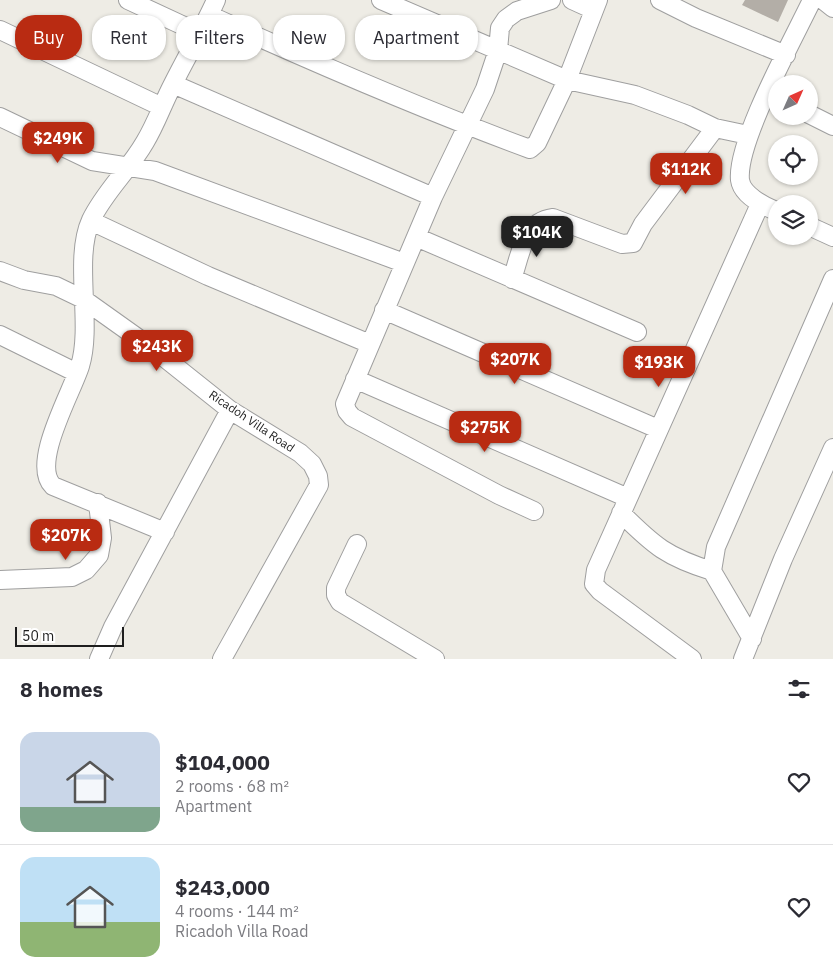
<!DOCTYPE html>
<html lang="en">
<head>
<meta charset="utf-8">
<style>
  body { margin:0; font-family:"IBM Plex Sans",sans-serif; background:#f2f2f3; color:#2b2b33; height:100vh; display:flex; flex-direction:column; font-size:19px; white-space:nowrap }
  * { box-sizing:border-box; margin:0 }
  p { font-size:16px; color:#7c7c81 }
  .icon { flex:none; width:28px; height:28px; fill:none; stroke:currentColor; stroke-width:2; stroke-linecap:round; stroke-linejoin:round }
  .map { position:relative; height:659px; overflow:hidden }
  .side { display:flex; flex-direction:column; background:#fff; flex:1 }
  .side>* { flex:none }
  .guide { position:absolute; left:15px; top:15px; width:500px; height:45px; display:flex; gap:10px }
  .needle { width:32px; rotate:45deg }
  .tools { position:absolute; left:768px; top:75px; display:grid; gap:10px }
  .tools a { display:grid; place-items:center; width:50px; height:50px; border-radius:50%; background:#fff; box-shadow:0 1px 4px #0004; font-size:25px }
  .scale { position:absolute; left:15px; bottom:12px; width:109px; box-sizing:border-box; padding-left:5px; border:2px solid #1e1e1e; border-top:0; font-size:14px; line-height:18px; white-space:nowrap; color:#1e1e1e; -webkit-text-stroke:4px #fff; paint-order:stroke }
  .price { position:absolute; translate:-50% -42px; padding:0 11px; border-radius:10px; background:#b92b12; color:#fff; font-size:16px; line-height:32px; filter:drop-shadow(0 1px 2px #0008) }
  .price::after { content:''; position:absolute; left:50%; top:30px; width:15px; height:11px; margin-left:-8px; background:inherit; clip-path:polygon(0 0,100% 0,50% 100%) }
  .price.on { background:#222; color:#fff }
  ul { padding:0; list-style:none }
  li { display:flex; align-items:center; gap:15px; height:125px; padding:0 20px }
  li+li { border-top:1px solid #e1e1e2 }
  li span { display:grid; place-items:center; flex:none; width:140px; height:100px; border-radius:15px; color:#555 }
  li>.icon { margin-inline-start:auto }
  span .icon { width:60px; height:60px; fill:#fffc; stroke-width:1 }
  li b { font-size:21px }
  h2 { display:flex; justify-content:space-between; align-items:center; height:60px; padding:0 20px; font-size:21px }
  .pill { padding:0 18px; border-radius:20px; background:#fff; box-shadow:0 1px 4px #0004; font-size:18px; line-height:45px }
  .pill.on { background:#b92b12; color:#fff }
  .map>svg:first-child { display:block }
</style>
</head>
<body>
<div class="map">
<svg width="833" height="659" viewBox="0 0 833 659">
  <rect width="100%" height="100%" fill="#eeece5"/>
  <path fill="#b3aea7" d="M 745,0 L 788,0 L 778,22 L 742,5 Z"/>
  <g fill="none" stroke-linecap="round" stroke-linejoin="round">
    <g stroke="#9f9f9f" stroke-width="20">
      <path id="minor" d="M 128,0 L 199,33
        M 381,0 L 567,80 L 635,95 L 688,115 L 715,128 L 748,135
        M 572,0 L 594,10
        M 660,0 L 696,18 L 786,55
        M 823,0 L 833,8
        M 209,15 C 315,63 421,109 530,149 L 537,143 L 567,80 L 598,0
        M 0,30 L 162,107
        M 173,84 L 433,197
        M 809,114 L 833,126
        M 0,117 L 92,161 L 155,171 L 404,263
        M 776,211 C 764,206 742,195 740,180 C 736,142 794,38 812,0
        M 91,221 L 208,276 L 370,344
        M 809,226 L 833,237
        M 416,237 L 637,332
        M 0,271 L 24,280 L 56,286 L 83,299 L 156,351 L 230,410 L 300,453 L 312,464 L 318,476 L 319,485 L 222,659
        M 512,279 C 521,254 523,222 553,218 L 622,244 L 633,243 L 643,224 L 715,128
        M 384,310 L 658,429
        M 0,335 L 77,373
        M 355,379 L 628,498
        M 534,511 L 499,495 L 352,417 L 347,411 L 345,404 L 433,197 L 485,89 L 498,50 L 500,28 L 506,19 L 517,11 L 551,0
        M 621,513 C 654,546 667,557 712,571 L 752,639
        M 165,532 L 53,486 C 30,464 72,392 80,366 C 93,324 73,259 91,220 C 105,191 129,170 145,142 C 156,124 163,103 173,84 C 187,56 203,29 216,0
        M 357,544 L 336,588 L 336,595 L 340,602 L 435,659
        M 712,571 L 716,547 L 833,279
        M 0,580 L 72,577 L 86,570 L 99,555 L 102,538 L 98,503
        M 99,659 L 113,627 L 230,410
        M 692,659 L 600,591 L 594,584 L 596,570 L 760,204
        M 743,659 L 783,559 L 833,448"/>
    </g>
    <use href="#minor" stroke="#fff" stroke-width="18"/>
  </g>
  <g text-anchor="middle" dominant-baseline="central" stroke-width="4" stroke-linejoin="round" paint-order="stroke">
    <g font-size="12" fill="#1e1e1e" stroke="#fff">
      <text transform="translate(252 421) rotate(34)">Ricadoh Villa Road</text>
    </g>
  </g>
</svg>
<div class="tools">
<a><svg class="needle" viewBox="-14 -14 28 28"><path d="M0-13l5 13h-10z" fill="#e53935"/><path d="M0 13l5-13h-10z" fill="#7c7c81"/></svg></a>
<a><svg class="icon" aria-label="locate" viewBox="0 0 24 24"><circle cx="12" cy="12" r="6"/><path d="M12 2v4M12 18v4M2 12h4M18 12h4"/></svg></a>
<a><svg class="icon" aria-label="layers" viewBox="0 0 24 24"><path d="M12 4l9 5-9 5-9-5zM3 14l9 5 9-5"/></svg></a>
</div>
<div class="scale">50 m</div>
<b class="price" style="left:58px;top:164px">$249K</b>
<b class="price" style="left:686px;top:195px">$112K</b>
<b class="price on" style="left:537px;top:258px">$104K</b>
<b class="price" style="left:157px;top:372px">$243K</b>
<b class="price" style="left:515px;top:385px">$207K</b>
<b class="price" style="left:659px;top:388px">$193K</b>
<b class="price" style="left:485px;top:453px">$275K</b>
<b class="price" style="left:66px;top:561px">$207K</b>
<div class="guide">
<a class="pill on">Buy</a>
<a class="pill">Rent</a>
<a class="pill">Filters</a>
<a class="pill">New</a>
<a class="pill">Apartment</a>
</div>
</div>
<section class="side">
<h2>8 homes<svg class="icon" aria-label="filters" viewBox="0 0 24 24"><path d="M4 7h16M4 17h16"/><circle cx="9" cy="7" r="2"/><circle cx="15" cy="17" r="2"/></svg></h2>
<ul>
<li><span style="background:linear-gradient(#c9d6e8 75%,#7fa58c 0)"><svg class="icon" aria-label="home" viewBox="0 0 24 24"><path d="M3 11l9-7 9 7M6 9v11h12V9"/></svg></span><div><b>$104,000</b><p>2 rooms · 68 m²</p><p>Apartment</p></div><svg class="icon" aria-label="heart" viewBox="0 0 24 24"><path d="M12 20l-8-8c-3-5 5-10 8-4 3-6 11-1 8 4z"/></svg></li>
<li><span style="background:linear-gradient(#bfe0f5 65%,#8fb573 0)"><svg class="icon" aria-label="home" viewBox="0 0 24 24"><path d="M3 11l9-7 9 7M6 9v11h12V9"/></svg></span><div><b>$243,000</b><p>4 rooms · 144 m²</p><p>Ricadoh Villa Road</p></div><svg class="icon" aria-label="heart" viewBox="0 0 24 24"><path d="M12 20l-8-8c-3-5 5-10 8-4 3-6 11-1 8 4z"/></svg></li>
</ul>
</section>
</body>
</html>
